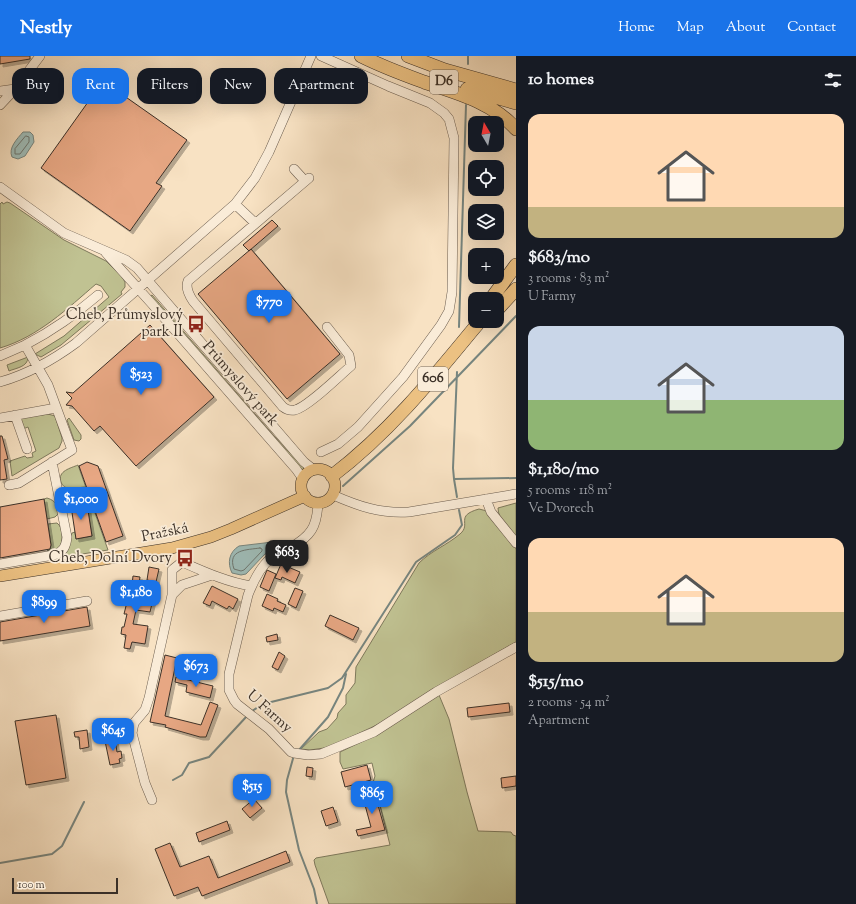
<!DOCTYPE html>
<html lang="en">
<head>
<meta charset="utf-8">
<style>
  body { margin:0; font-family:"Sorts Mill Goudy",serif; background:#242831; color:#f1f3f6; height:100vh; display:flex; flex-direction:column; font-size:15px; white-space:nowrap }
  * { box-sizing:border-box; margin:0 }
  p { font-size:13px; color:#9ea1a6 }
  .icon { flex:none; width:22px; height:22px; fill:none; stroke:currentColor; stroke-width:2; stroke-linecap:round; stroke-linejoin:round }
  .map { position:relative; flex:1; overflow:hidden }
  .sheet { display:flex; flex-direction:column; background:#171b24; width:340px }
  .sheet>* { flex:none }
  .banner { position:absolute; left:12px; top:12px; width:380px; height:36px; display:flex; gap:8px }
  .needle { width:26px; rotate:350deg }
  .controls { position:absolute; left:468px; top:60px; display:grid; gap:8px }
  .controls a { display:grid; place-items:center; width:36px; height:36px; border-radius:8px; background:#171b24; box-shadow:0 4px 16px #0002; font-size:20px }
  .scale { position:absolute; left:12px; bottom:10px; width:106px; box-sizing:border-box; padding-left:4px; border:2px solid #3b3027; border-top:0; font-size:11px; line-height:14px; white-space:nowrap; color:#3b3027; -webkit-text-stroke:3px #faecd8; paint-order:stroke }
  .price { position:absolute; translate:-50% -34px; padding:0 9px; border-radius:8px; background:#1a73e8; color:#fff; font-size:13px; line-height:26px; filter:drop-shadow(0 1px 2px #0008) }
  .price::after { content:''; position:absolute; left:50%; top:24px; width:12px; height:9px; margin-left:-6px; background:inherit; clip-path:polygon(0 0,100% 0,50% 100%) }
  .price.active { background:#222; color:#fff }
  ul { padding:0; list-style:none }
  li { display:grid; align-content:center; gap:8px; height:212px; padding:0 12px }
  li span { display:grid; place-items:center; height:124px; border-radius:12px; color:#555 }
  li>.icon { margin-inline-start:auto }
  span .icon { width:72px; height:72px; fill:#fffc; stroke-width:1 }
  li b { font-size:17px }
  h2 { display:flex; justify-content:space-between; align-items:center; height:48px; padding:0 12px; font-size:17px }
  .chip { padding:0 14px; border-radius:12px; background:#171b24; box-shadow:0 4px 16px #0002; font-size:14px; line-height:36px }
  .chip.active { background:#1a73e8; color:#fff }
  header { display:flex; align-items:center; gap:24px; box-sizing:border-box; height:56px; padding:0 20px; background:#1a73e8; color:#fff }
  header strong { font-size:19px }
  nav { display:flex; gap:22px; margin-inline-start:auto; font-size:14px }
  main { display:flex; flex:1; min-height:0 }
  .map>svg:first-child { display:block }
</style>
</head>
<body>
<header>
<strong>Nestly</strong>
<nav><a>Home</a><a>Map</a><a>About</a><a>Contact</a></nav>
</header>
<main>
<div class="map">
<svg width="516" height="848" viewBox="0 0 516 848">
  <defs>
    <filter id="shadow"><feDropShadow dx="3" dy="3" stdDeviation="0" flood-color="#0004"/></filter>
  </defs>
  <rect width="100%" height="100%" fill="#f8e2c3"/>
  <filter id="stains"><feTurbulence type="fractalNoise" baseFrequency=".005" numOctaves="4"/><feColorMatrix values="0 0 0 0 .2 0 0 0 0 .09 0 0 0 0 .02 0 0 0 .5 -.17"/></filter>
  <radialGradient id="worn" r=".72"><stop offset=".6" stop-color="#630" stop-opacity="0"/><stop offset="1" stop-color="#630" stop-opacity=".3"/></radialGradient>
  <path fill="#c0c292" stroke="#7e795c" d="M 2,146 L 3,148 L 7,146 L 10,147 L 64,184 L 106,205 L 122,221 L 125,226 L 125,231 L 121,236 L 122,238 L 61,289 L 41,301 L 35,298 L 64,280 L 109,241 L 101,230 L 96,228 C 68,252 38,281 0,292 L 0,148 Z
    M 152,239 L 275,381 L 305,413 L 301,415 L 149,241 Z
    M 28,301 C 28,311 16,312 9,315 L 7,309 Z
    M 48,358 L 55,360 L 62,382 L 62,385 L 59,392 L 12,420 L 10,405 L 25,400 L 27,402 L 33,401 L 32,397 L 36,395 L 28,371 L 23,373 L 21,366 L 21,362 Z
    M 69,362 L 81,379 L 81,383 L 79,385 L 74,384 L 67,364 Z
    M 78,409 L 108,494 L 56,502 C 73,496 67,490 72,477 L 75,476 L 76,483 L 92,480 L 87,448 L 71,450 L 72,456 L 68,456 C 55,441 76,438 86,436 L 85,431 C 80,431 73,434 68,432 C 65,432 62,429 61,426 C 57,415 71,412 78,409 Z
    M 47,442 C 57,445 57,450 58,458 L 55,461 L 47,463 L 44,443 Z
    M 516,447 L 516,483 C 509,474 498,463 498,452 Z
    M 479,453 L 487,455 L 516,493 L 516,586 L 444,627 L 381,667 L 334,689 L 324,692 L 310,694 L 301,693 L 319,676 L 327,673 L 337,662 L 338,657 L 346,648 L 346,639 L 355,627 L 356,611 L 419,507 C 431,495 447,489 460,478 C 472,468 454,460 479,453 Z
    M 57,467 C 64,472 63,486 59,493 L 47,495 L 50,493 L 51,489 L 48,468 Z
    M 439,639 L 449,663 L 467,736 L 478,775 L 511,776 L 513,779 L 516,780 L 516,848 L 329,848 L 315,809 L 314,804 L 316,802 L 390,789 L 376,734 L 373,727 L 375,720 L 372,707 L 343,713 L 340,706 L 340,696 L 376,679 Z"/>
  <path fill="#9fbdb9" stroke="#77857f" d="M 23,76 L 30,76 L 33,79 L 34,86 L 25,100 L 18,103 L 12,101 C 8,92 17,83 23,76 Z
    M 281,485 L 264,499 L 246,518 L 241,519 L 232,517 C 227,507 229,496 239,490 Z"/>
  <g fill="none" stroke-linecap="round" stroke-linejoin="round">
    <path stroke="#6d7670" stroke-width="1" d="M 26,80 L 29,81 L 29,86 L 20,98 L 15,98 L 15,93 Z
      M 260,492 L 262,493 L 262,495 L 244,514 L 241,515 L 234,513 C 227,493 247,494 260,492 Z"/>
    <path stroke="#77857f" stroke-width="2" d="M 468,8 L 468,0
      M 459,271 L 466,49
      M 454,423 L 516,422
      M 343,430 L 410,370 L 516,260
      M 457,441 L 454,423 L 453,412 L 457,316
      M 252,655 L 263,648 L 328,632 L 342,622 L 416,506 L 455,479 L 462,469 L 459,454
      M 299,694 L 328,661 L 343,632 L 346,618
      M 294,699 L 287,724 L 286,736 L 299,794 L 314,833 L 317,848
      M 173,724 L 182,719 L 189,707 L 209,701 L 247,660
      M 0,807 L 52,798 L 62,790 L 84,746"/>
  </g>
  <path fill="#e7a783" stroke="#3b3027" filter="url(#shadow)" d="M 0,0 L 30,0 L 30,3 L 0,8 Z
    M 103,25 L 187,84 L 156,127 L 162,130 L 130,175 L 41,112 Z
    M 272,164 L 278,170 L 249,195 L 243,189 Z
    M 251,193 L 340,298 L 287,343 L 198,238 Z
    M 150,269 L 214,341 L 136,410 L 100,370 L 94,375 L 72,350 L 66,349 L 72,342 L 66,336 L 73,337 Z
    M 0,380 L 2,380 L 8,403 L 4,404 L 7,423 L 0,424 Z
    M 87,406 L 98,410 L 123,480 L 106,486 L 79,410 Z
    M 44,443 L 51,489 L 50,493 L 0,502 L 0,451 Z
    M 87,448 L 92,480 L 76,483 L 71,450 Z
    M 281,508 L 300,516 L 295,527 L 282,521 L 281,524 L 275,522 Z
    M 149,511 L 159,513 L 156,526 L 147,524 Z
    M 267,514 L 276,518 L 269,535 L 260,531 Z
    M 133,520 L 140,521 L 138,535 L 154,539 L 150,556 L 136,554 L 133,568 L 148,570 L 145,588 L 132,586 L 130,593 L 124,592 L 126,579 L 121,578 L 122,571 L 124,571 L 127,558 L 124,558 L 127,546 L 126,546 L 128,528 L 132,529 Z
    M 212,530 L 238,543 L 233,553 L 229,550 L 227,553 L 212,545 L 210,550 L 203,547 Z
    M 295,532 L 303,535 L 296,552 L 288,548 Z
    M 267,538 L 278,543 L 277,545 L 286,549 L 283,556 L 274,552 L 273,555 L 262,550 Z
    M 87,551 L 90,570 L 0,585 L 0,566 Z
    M 330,559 L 359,572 L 353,584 L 325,570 Z
    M 277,578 L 278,584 L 267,586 L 266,581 Z
    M 279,596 L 285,600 L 278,614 L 272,611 Z
    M 165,599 L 177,602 L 165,660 L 201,669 L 210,646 L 218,649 L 206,681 L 200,681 L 165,671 L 166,669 L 150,666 Z
    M 176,621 L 213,630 L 210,642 L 186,636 L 187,629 L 175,626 Z
    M 509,647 L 510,656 L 468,661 L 467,652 Z
    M 56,659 L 66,722 L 26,729 L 15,665 Z
    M 87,674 L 89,691 L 80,693 L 79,681 L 75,681 L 74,676 Z
    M 115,683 L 117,696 L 121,695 L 122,702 L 119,703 L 120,707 L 110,709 L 105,685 Z
    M 367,709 L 371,724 L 345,731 L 341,716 Z
    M 307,711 L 313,712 L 312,721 L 306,720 Z
    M 516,720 L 516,730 L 502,732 L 501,722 Z
    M 374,735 L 385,774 L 358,780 L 356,774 L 371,771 L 362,738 Z
    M 254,743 L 262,752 L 250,762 L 242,753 Z
    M 333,751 L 338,766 L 326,770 L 321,755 Z
    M 227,765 L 230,774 L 199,786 L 196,777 Z
    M 170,787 L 180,811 L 209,800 L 218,822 L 286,795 L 290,806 L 202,840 L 198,831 L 174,840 L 155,793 Z"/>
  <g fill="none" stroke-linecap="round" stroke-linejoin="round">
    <g stroke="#6a5c4e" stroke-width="10">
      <path id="minor" d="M 0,35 L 15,33
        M 0,49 L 15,33 L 40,0
        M 294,113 L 305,125
        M 309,122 L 188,225 C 185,232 189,239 193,245 L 283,351 C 287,354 290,355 295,354 C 308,351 339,320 351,310 L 349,299 L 327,271
        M 0,131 L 64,177 L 126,204 L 137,212 L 304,406 L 314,414
        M 235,148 L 255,167
        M 106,197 L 152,248 L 296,413 L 303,423
        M 0,300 L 25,289
        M 0,326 C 28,318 53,304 76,287 L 235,148 L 255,122 L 269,96 L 311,0
        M 15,359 L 27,393
        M 0,362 L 56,352
        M 321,396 L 338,388 L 358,371 L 403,321 L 441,269 L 449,255 L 452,236 L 454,82 L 449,63 L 444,57 L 430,47 L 388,30 L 321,0
        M 9,429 L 19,427 L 72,394 L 48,329 L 25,289 C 54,274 74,259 98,239
        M 333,439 C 358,450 381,458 409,456 L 516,438
        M 486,443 L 491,456 L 516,487
        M 318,447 C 317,471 311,480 290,492 C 284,495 277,498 271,502 C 260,511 253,526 248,539 L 229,618 L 229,634 L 234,644 L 237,648 L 269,673 L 291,696 L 294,697 L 308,699 L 321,698 L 374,676 L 436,636 L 516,591
        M 0,508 L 54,499 C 63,496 66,491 67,481 L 52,406
        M 212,519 L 182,529 L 172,539 L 172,514 L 182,506 C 205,516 227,526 251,530
        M 0,560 L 87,545
        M 152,744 L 145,727 L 132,677 L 134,667 L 145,654 L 149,642 L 172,539"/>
    </g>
    <g stroke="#3b3027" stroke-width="12">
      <path id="major" d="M301 430a17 17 0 1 1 34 0a17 17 0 1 1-34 0Z
        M 0,520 L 172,492 L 211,481 L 231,473 L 305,440"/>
    </g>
    <g stroke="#3b3027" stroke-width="14">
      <path id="highway" d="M 361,0 C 381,10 402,18 424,26 C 457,37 492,46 516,73
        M 408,0 L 445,14 L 516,34
        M 467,33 L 516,47
        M 491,243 L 516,209
        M 497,254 L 516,233
        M 332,420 C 390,376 434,321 480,265"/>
    </g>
    <use href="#minor" stroke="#faecd8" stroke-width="9"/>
    <use href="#major" stroke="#ecc182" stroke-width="11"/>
    <use href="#highway" stroke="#ecc182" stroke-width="13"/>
  </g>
  <defs>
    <g id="bus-bare" transform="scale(1.38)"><path d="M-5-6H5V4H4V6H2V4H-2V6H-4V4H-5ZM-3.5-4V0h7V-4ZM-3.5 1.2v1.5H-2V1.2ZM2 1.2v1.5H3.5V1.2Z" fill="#8f2418" stroke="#faecd8" stroke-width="2.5" paint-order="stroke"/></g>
  </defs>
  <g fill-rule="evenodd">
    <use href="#bus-bare" x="196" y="268"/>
    <use href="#bus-bare" x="185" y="502"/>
  </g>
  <g text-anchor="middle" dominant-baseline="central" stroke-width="3.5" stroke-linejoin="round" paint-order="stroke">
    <g fill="#faecd8" stroke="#74685c" stroke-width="1">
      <rect x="430" y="14" width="28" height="24" rx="3"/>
      <rect x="418" y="311" width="30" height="24" rx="3"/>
    </g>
    <g font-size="14" font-weight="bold" fill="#3b3027">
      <text x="444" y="26">D6</text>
      <text x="433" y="323">606</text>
    </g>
    <g font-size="15" fill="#3b3027" stroke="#faecd8" text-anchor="end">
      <text x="183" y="259">Cheb, Průmyslový<tspan x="183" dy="17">park II</tspan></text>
      <text x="172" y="502">Cheb, Dolní Dvory</text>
    </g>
    <g font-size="15" fill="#3b3027" stroke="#faecd8">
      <text transform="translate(240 328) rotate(49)">Průmyslový park</text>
      <text transform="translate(165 477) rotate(-12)">Pražská</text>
      <text transform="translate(269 656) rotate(42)">U Farmy</text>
    </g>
  </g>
  <rect width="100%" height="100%" filter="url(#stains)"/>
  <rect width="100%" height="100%" fill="url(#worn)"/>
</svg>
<div class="controls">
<a><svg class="needle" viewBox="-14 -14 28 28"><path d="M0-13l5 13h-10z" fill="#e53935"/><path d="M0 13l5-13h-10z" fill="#9ea1a6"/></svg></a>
<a><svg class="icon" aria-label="locate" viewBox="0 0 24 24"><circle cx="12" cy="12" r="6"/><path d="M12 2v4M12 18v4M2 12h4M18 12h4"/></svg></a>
<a><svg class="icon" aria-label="layers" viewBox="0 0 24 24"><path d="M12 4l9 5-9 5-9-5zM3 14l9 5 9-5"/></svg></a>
<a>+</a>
<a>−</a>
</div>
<div class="scale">100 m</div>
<b class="price" style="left:269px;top:268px">$770</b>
<b class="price" style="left:141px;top:340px">$523</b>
<b class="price" style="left:81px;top:465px">$1,000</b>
<b class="price active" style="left:287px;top:518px">$683</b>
<b class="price" style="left:136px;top:558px">$1,180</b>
<b class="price" style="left:44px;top:568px">$899</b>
<b class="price" style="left:196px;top:632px">$673</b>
<b class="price" style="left:113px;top:696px">$645</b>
<b class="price" style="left:252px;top:752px">$515</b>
<b class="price" style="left:372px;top:759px">$865</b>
<div class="banner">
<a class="chip">Buy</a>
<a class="chip active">Rent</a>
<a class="chip">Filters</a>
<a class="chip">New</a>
<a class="chip">Apartment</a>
</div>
</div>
<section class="sheet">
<h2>10 homes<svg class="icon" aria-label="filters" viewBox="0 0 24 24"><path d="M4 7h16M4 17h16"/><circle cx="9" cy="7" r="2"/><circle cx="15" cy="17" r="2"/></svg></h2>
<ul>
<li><span style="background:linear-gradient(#ffd9b3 75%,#c2b280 0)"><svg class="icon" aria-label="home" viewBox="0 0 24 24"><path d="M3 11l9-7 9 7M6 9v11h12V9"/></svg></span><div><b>$683/mo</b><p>3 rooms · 83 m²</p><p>U Farmy</p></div></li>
<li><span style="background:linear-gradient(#c9d6e8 60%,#8fb573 0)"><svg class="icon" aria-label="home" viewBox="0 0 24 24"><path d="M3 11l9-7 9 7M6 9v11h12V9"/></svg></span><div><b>$1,180/mo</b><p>5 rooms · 118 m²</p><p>Ve Dvorech</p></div></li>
<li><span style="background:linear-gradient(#ffd9b3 60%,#c2b280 0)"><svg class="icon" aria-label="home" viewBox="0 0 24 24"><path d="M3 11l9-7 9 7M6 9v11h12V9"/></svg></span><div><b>$515/mo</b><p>2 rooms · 54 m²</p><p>Apartment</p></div></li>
</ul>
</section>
</main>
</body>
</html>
